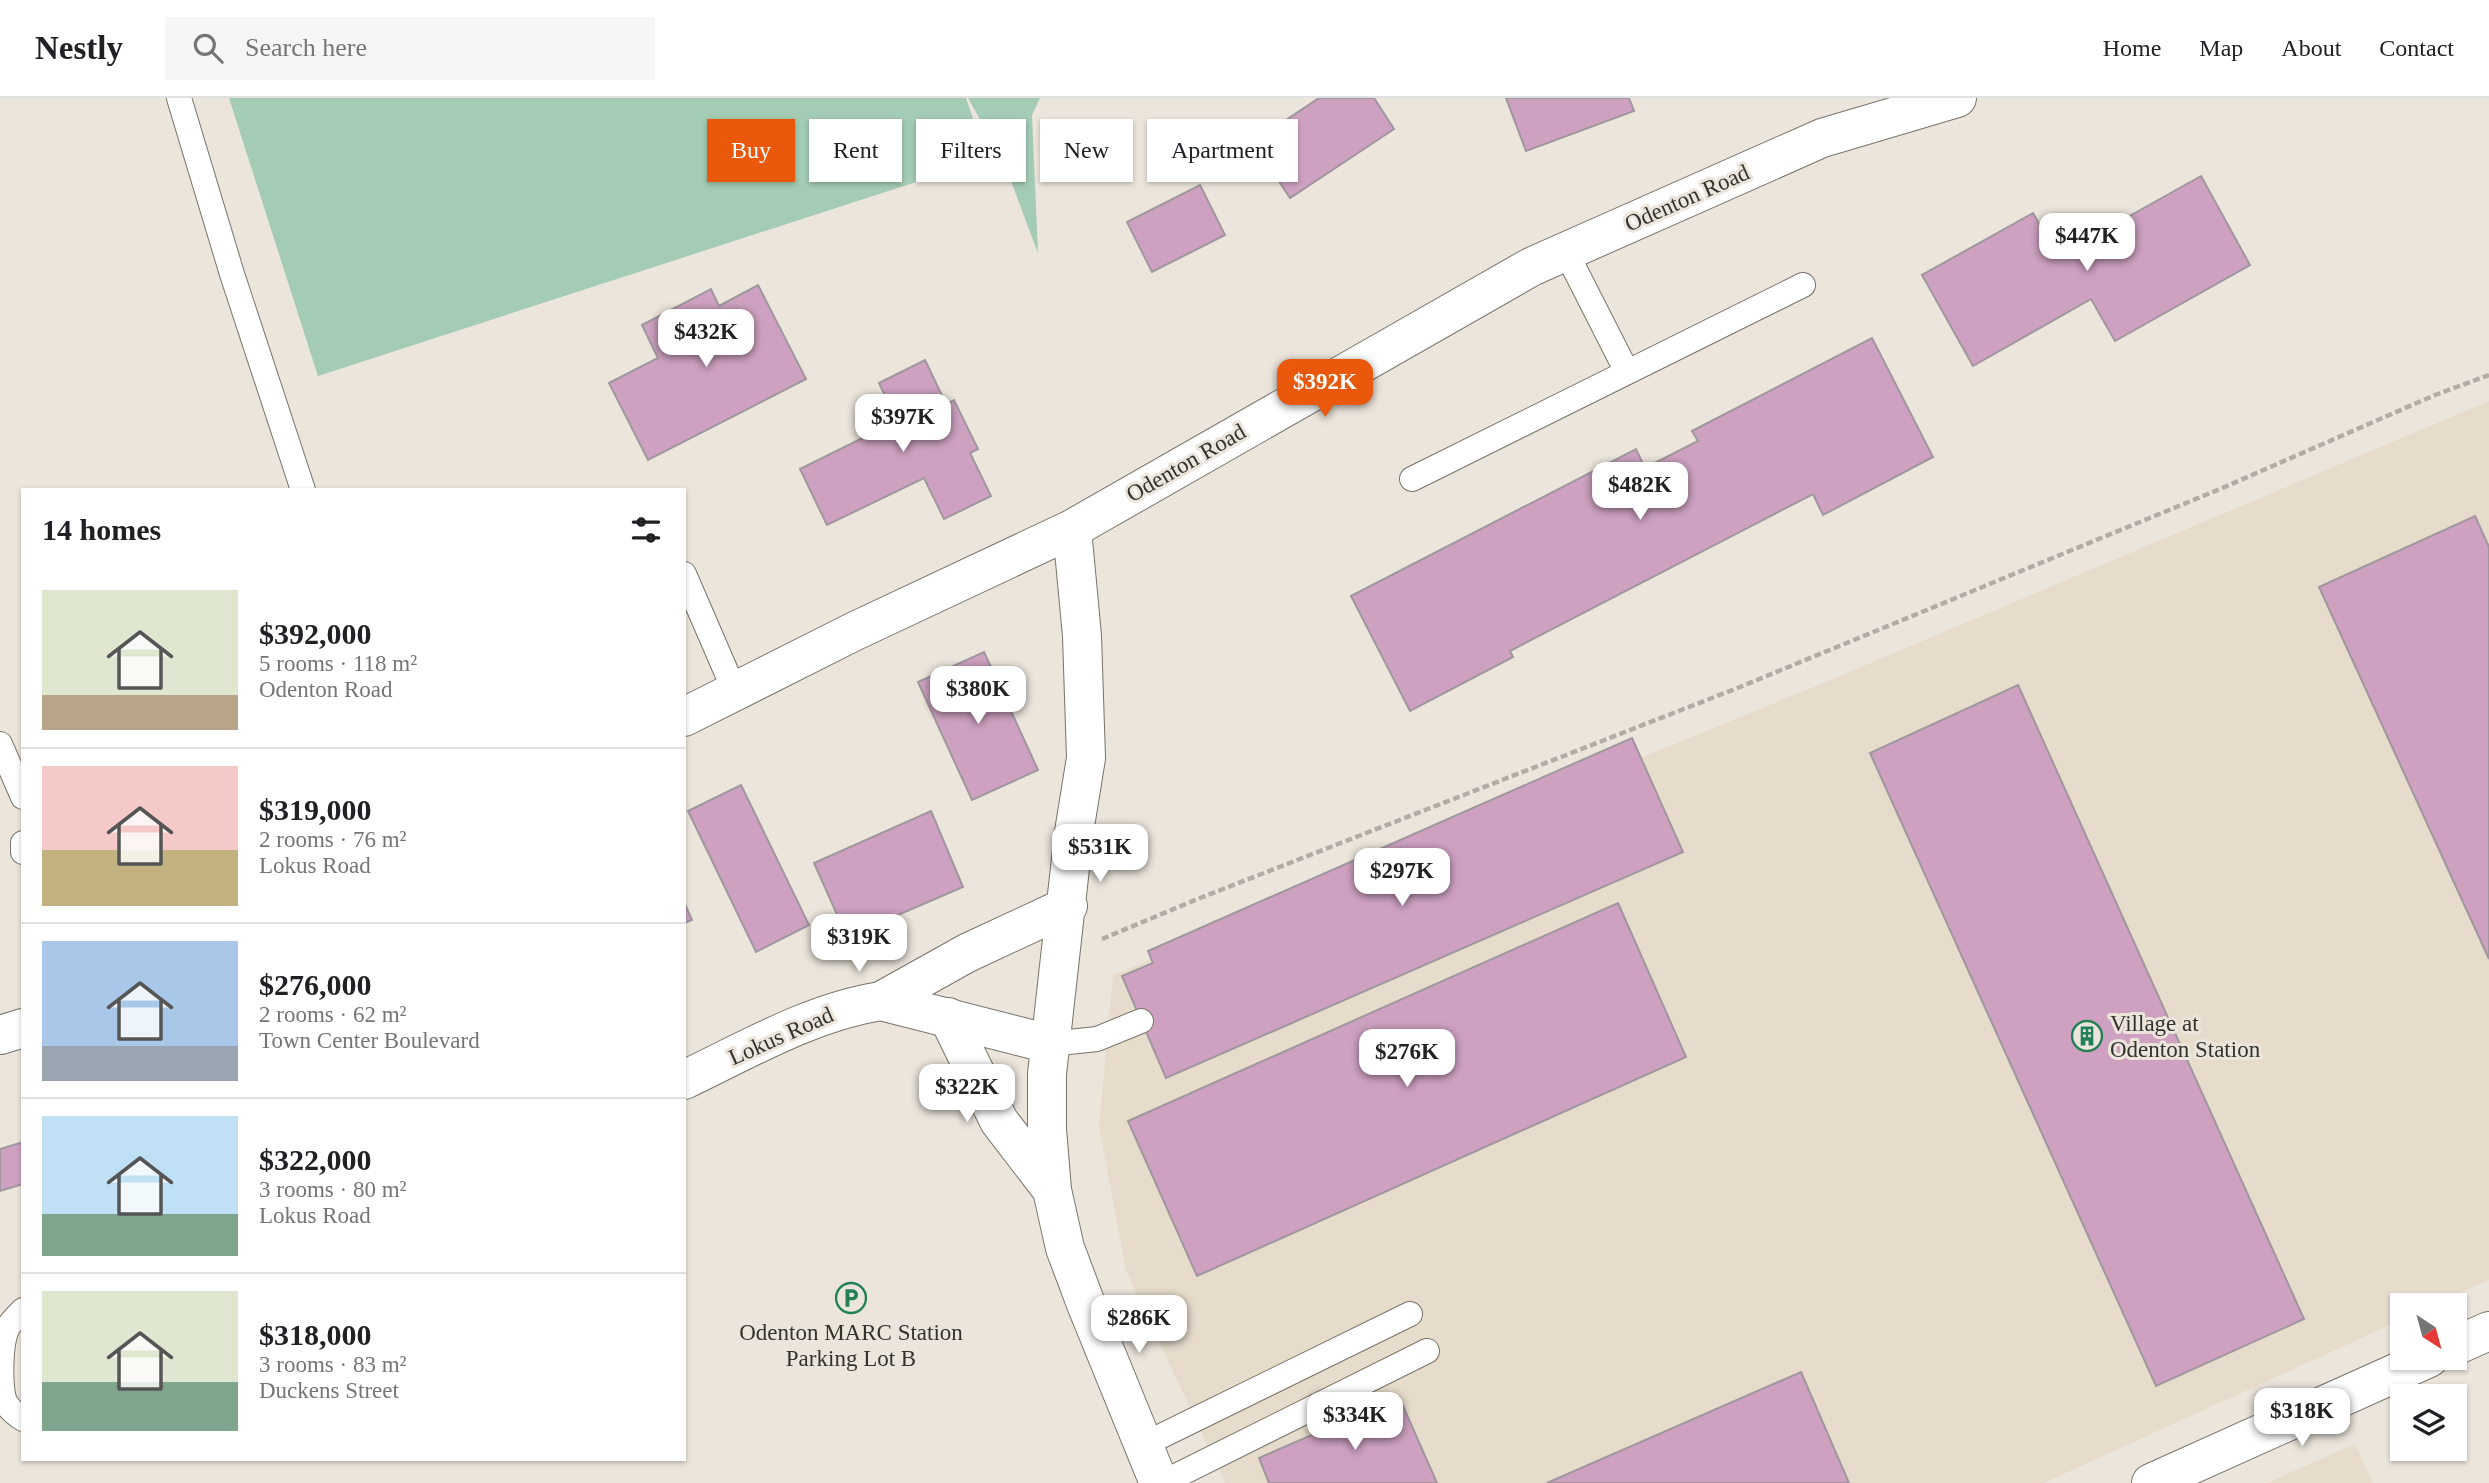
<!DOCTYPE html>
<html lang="en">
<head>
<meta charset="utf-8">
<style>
  body { margin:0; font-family:Georgia,serif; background:#f6f6f6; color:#202124; height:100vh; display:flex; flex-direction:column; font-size:26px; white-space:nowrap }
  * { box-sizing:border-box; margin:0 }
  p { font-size:23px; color:#757577 }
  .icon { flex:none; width:38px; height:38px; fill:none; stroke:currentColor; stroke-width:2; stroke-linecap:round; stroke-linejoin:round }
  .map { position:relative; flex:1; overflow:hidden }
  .side { position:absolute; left:21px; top:390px; width:665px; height:973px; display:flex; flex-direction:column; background:#fff; border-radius:0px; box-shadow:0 2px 5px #0004 }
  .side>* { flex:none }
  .hud { position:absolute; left:707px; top:21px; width:665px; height:63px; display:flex; gap:14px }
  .needle { width:46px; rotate:144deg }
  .tools { position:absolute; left:2390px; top:1195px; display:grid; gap:14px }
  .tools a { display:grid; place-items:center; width:77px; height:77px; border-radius:0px; background:#fff; box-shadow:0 2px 5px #0004; font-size:35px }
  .price { position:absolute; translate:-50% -60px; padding:0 16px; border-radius:14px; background:#fff; color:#222; font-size:23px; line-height:46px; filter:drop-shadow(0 2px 4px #0008) }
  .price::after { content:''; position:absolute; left:50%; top:42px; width:21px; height:16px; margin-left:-10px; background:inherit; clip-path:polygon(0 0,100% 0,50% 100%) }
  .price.current { background:#ea580c; color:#fff }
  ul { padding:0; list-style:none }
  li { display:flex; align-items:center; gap:21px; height:175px; padding:0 21px }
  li+li { border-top:2px solid #e0e0e0 }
  li span { display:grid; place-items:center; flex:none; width:196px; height:140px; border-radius:0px; color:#555 }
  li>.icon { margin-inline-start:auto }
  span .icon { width:84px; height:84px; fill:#fffc; stroke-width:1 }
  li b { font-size:30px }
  h2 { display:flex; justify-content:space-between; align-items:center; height:84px; padding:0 21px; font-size:30px }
  .tag { padding:0 24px; border-radius:0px; background:#fff; box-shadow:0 2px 5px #0004; font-size:24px; line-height:63px }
  .tag.current { background:#ea580c; color:#fff }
  header { display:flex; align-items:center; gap:42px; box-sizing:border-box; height:98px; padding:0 35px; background:#fff; border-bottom:2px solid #e0e0e0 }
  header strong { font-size:33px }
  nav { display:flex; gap:38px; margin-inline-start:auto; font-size:24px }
  .search { width:490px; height:63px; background:#f6f6f6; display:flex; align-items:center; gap:18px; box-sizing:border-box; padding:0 24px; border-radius:0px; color:#757577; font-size:26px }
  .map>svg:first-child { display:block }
</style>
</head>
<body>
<header>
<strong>Nestly</strong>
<div class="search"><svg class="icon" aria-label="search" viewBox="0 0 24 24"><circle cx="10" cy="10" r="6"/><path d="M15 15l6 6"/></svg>Search here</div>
<nav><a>Home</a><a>Map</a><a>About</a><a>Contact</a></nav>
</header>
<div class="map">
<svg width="2489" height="1385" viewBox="0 0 2489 1385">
  <rect width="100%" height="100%" fill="#ece5dc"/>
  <path fill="#e7dccc" d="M 2489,303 L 2489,1182 L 2433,1207 L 2403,1208 L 2403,1221 L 2044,1385 L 1225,1385 L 1126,1173 L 1099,1028 L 1113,877 L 1828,583 Z
    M 2355,1346 L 2373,1385 L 2267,1385 Z"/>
  <path fill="#a4cbb3" d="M 229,0 L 966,0 L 987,61 L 318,278 Z
    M 968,0 L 1040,0 L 1032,17 L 1038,155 L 1003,62 Z"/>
  <path fill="#cea1c1" stroke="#a0979e" stroke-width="2" d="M 1319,0 L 1374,0 L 1394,31 L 1290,100 L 1253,44 Z
    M 1506,0 L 1629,0 L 1634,13 L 1526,53 Z
    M 2201,78 L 2250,167 L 2115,243 L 2091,201 L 1973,268 L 1922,177 L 2033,115 L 2058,158 Z
    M 1200,87 L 1225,137 L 1152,174 L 1127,124 Z
    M 758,187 L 806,281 L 648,362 L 609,285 L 658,260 L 642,227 L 711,191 L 719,208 Z
    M 1872,240 L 1933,359 L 1823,417 L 1813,396 L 1510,553 L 1513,559 L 1410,613 L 1351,498 L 1636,351 L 1645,370 L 1698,343 L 1692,333 Z
    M 925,262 L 946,306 L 954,302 L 978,351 L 970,355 L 991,398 L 944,421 L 924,380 L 827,427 L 800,371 L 897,323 L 879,285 Z
    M 2475,418 L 2489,449 L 2489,861 L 2319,489 Z
    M 984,554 L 1038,672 L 972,702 L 918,584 Z
    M 2018,587 L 2304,1221 L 2156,1288 L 1870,655 Z
    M 1632,640 L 1683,754 L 1166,980 L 1122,878 L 1153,865 L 1148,853 Z
    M 741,687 L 809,827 L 756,854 L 688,713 Z
    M 931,713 L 963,789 L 847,839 L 814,765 Z
    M 684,804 L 692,822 L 684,825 Z
    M 1618,805 L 1686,959 L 1197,1178 L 1128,1023 Z
    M 23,1044 L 23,1086 L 0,1093 L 0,1051 Z
    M 1801,1274 L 1849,1385 L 1547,1385 Z
    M 1399,1299 L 1437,1385 L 1269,1385 L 1259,1360 Z"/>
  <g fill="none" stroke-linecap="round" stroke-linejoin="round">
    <g stroke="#78736a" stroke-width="26">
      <path id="service" d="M 179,0 L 232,176 L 303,392
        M 1566,154 L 1627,274
        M 1412,381 L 1803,187
        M 684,476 L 735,594
        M 0,646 L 23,699
        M 23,745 L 23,754
        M 1050,946 L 1097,941 L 1141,923
        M 23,1212 C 18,1217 12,1223 8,1229 C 0,1244 0,1284 4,1301 C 7,1309 15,1316 23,1321
        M 1143,1347 L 1410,1216
        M 1162,1385 L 1427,1253"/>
    </g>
    <g stroke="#78736a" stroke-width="40">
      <path id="minor" d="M 1072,431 L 1082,538 L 1086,660 L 1074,734 L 1047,976 L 1047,1031 L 1052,1092 L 1065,1150 L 1086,1206 L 1159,1385
        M 684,619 L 855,533 L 1072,431 L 1531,169 L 1822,40 L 1957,0
        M 881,903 L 967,855 L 1068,808
        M 948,919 L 999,1023 L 1052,1092
        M 0,937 L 23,930
        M 684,982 C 747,952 811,914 881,903 L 1050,946
        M 2455,1248 L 2489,1233
        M 2151,1385 L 2429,1260"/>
    </g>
    <path stroke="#b2aca5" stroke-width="4.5" stroke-dasharray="7 3.5" stroke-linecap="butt" d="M 1102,841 L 1200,800 L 1735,591 L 2220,391 L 2435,297 L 2489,277"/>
    <use href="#service" stroke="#fff" stroke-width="24"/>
    <use href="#minor" stroke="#fff" stroke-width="38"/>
  </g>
  <defs>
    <g id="building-ring" transform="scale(1.575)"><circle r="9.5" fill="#ece5dc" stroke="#228057" stroke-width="1.5"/><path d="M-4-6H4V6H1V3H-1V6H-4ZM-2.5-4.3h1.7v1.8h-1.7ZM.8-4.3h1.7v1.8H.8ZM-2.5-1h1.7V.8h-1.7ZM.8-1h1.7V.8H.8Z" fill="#228057"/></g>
    <g id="parking-ring" transform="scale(1.575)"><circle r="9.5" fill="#ece5dc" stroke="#228057" stroke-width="1.5"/><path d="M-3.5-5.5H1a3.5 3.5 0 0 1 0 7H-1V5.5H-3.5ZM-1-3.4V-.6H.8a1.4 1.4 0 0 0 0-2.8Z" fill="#228057"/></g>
  </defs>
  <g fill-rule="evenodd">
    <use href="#building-ring" x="2087" y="938"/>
    <use href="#parking-ring" x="851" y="1200"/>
  </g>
  <g text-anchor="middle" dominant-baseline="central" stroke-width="6" stroke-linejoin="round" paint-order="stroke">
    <g font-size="23" fill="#34322e" stroke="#ece5dc">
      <text transform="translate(1687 100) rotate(-24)">Odenton Road</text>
      <text transform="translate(1186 365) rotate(-30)">Odenton Road</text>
      <text transform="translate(781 938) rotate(-24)">Lokus Road</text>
    </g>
    <g font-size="23" fill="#34322e" stroke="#ece5dc" text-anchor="start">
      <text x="2110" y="925">Village at<tspan x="2110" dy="26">Odenton Station</tspan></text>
      <text x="851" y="1234" text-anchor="middle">Odenton MARC Station<tspan x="851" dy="26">Parking Lot B</tspan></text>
    </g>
  </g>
</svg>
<div class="tools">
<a><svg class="needle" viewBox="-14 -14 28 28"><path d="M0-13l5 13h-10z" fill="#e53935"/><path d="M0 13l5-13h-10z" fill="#757577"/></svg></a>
<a><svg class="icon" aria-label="layers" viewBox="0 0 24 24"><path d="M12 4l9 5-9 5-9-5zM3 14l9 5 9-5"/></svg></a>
</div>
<b class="price" style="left:2087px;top:175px">$447K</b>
<b class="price" style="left:706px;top:271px">$432K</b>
<b class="price current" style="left:1325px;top:321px">$392K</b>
<b class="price" style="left:903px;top:356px">$397K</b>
<b class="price" style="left:1640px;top:424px">$482K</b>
<b class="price" style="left:978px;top:628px">$380K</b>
<b class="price" style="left:1100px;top:786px">$531K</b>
<b class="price" style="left:1402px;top:810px">$297K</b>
<b class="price" style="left:859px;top:876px">$319K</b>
<b class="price" style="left:1407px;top:991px">$276K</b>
<b class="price" style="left:967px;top:1026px">$322K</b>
<b class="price" style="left:1139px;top:1257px">$286K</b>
<b class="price" style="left:2302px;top:1350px">$318K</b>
<b class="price" style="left:1355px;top:1354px">$334K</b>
<div class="hud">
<a class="tag current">Buy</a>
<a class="tag">Rent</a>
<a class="tag">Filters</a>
<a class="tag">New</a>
<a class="tag">Apartment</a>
</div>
<section class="side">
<h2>14 homes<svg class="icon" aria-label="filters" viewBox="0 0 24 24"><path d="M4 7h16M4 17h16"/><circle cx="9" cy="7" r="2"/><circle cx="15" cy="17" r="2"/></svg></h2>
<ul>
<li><span style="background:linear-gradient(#dfe7d0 75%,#b9a48a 0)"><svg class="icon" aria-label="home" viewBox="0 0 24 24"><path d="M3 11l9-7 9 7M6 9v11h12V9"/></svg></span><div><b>$392,000</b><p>5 rooms · 118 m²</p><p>Odenton Road</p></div></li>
<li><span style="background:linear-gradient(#f6c9c9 60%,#c2b280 0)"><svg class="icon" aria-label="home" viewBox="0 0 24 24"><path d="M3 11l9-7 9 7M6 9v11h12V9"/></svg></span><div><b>$319,000</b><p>2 rooms · 76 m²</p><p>Lokus Road</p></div></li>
<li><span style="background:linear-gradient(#a9c7e8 75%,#9aa5b1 0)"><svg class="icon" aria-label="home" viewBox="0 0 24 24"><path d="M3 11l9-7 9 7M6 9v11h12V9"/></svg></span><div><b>$276,000</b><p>2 rooms · 62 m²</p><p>Town Center Boulevard</p></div></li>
<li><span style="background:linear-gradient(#bfe0f5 70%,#7fa58c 0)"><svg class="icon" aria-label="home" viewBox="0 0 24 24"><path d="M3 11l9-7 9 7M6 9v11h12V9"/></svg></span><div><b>$322,000</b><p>3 rooms · 80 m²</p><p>Lokus Road</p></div></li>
<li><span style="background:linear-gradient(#dfe7d0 65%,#7fa58c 0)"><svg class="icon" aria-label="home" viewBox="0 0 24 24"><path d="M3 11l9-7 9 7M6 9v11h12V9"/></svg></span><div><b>$318,000</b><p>3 rooms · 83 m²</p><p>Duckens Street</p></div></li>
</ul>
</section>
</div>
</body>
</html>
